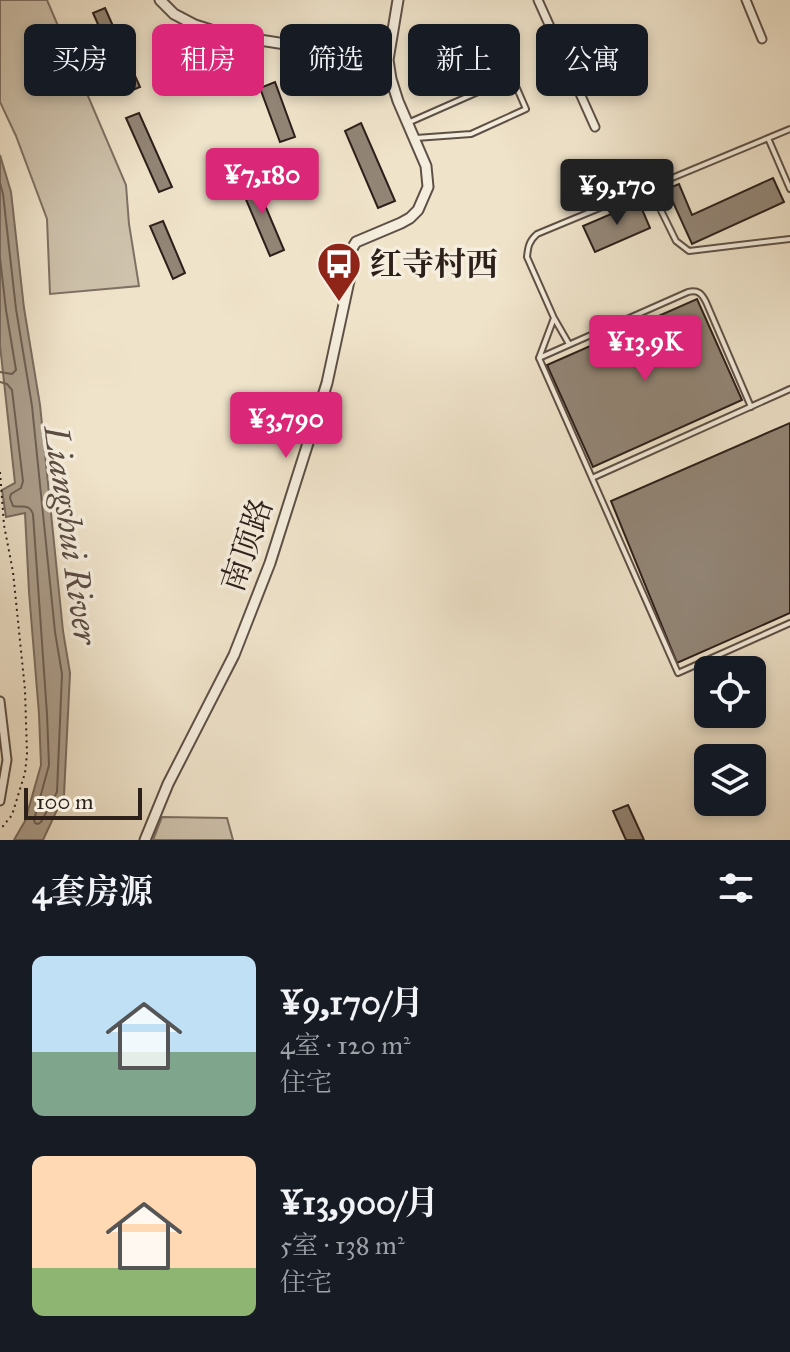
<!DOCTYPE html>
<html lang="zh">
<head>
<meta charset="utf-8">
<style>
  body { margin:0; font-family:"IM FELL Great Primer","Noto Serif SC",serif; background:#242831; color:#f1f3f6; height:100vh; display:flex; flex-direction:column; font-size:30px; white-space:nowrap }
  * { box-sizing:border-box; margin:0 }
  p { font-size:26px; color:#9ea1a6 }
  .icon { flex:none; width:44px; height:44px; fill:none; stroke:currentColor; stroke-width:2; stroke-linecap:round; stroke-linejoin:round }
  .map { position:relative; height:840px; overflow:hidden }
  .panel { display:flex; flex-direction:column; background:#171b24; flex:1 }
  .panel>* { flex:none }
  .top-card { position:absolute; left:24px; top:24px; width:742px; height:72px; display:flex; gap:16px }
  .fabs { position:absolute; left:694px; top:656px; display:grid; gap:16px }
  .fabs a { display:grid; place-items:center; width:72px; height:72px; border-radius:12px; background:#171b24; box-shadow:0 4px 12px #0003; font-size:40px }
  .scale { position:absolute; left:24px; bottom:20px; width:118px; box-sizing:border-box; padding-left:8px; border:4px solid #2d1f1a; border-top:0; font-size:22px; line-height:28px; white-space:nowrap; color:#2d1f1a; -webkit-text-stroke:6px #f5eddd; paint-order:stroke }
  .price { position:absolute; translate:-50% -68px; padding:0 18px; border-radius:8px; background:#db2777; color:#fff; font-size:26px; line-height:52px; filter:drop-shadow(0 2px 4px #0008) }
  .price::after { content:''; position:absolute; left:50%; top:48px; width:24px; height:18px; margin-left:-12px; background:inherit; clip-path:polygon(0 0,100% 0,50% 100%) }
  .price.current { background:#222; color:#fff }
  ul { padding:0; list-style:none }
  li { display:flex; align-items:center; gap:24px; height:200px; padding:0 32px }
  li span { display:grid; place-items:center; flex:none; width:224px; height:160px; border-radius:12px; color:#555 }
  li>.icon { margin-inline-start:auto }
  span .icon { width:96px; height:96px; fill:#fffc; stroke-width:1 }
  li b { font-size:34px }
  h2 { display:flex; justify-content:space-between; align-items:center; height:96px; padding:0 32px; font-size:34px }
  .chip { padding:0 28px; border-radius:12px; background:#171b24; box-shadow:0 4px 12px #0003; font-size:28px; line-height:72px }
  .chip.current { background:#db2777; color:#fff }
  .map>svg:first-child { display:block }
</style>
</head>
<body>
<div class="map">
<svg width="790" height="840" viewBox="0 0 790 840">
  <rect width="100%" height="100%" fill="#efe3ca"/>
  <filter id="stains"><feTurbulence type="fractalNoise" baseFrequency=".0025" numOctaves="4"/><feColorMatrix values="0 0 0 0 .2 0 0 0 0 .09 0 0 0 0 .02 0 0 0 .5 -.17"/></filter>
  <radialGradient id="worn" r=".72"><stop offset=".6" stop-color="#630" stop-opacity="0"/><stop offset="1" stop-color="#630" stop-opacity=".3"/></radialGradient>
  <path fill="#cec2ac" stroke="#7e7063" stroke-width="2" d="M 0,0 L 47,0 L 126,185 L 129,224 L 139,286 L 50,294 L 47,219 L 16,136 L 0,102 Z
    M 162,817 L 227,818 L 233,840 L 153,840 Z"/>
  <path fill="#ada08e" stroke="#7a6c60" stroke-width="2" d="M 0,155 L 11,192 L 24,308 L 40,405 L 63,631 L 70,673 L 64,795 L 43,840 L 14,840 L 25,821 L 41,765 L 39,714 L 29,592 L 25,513 L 6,517 L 2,490 L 15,483 L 0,345 Z"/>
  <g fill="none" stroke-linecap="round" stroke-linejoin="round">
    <path stroke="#6d6054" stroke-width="2" d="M 0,183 L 3,194 L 16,309 L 32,406 L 55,632 L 62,674 L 57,792 L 41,822 L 38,824 L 35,823 L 34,820 L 49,765 L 47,714 L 33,514 C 29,503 22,508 13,506 L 10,498 L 11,494 L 21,488 L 23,481 L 12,390 L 7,384 L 0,382
      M 0,258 L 6,310 L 16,370 L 12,374 L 0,372"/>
  </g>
  <path fill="#928576" stroke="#2d1f1a" stroke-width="2" d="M 105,8 L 140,87 L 128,92 L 93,13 Z
    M 173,46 L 256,69 L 252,84 L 169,61 Z
    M 275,82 L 295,137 L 280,142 L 260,88 Z
    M 139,113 L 172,187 L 159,192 L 126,118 Z
    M 361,123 L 395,201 L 378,208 L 345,131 Z
    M 253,177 L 284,250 L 270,256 L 239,183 Z
    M 773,178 L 784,202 L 692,244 L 667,189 L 679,184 L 692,215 Z
    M 639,202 L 650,228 L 595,252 L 583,226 Z
    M 163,221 L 185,273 L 173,279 L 150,226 Z
    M 697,299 L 742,400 L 593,467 L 547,365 Z
    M 790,423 L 790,613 L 677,663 L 611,501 Z
    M 628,805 L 644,840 L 626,840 L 613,811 Z"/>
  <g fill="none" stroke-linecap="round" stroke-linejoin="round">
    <g stroke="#5e5046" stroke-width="8">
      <path id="service" d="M 410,122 L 512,77 L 526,109 L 471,134 L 416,138
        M 768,138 L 790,189
        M 650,188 L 676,241 L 689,251 L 790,239
        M 554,318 L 527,257 C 528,247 529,241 537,234 L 790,129
        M 539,358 L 554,318 L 569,344
        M 751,407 L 706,302 C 702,294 698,289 688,292 L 539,358 L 678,673 L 790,623
        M 592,478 L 790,389"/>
    </g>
    <g stroke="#5e5046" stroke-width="11">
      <path id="minor" d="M 538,0 L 595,127
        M 746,0 L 762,39
        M 0,701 L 7,760 L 0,801"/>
    </g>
    <g stroke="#5e5046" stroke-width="13">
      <path id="tertiary" d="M 160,0 L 174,14 L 195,25 L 211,30 L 240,37 L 388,60
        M 145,840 L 168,784 L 234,655 L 270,563 L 327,383 L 349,281 L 350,252 L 356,242 L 401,223 L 410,218 L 418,210 L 428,187 L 426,166 L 398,101 L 391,79 L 388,60 L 398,0"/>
    </g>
    <path stroke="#2d1f1a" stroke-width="2" stroke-dasharray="2 4" stroke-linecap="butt" d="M 0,472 L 4,525 L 13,572 L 25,690 L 27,754 L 25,773 L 12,815 L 0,830"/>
    <use href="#service" stroke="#f5eddd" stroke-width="4"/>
    <use href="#minor" stroke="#f5eddd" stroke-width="7"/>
    <use href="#tertiary" stroke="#f5eddd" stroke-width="9"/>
  </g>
  <defs>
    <g id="bus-pin" transform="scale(2.3)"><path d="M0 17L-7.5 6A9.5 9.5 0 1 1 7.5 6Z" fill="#8f2418" stroke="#f5eddd"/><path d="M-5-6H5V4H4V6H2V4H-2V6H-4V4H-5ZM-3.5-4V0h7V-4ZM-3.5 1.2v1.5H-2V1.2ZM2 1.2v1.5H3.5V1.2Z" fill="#fff"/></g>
  </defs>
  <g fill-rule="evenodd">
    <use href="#bus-pin" x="339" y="264"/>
  </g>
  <g text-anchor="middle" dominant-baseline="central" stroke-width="7" stroke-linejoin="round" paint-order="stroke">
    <g font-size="32" font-weight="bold" fill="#2d1f1a" stroke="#f5eddd" text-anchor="start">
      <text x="370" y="264">红寺村西</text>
    </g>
    <g font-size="32" fill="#2d1f1a" stroke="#f5eddd">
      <text transform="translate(247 545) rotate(-71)">南顶路</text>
    </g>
    <g font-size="34" font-style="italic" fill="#5a4c43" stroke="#f5eddd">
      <text transform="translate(71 535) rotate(82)">Liangshui River</text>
    </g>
  </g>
  <rect width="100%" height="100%" filter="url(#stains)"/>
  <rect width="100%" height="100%" fill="url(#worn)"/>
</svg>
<div class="fabs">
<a><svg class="icon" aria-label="locate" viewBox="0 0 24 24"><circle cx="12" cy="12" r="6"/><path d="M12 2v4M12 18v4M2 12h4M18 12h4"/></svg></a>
<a><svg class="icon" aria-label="layers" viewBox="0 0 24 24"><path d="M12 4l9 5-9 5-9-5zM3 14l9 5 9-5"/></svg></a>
</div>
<div class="scale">100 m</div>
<b class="price" style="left:262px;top:216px">¥7,180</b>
<b class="price current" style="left:617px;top:227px">¥9,170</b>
<b class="price" style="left:645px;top:383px">¥13.9K</b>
<b class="price" style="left:286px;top:460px">¥3,790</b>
<div class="top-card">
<a class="chip">买房</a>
<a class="chip current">租房</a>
<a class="chip">筛选</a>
<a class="chip">新上</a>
<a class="chip">公寓</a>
</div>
</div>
<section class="panel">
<h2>4套房源<svg class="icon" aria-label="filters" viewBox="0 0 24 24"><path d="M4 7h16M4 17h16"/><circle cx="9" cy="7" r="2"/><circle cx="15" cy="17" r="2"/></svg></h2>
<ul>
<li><span style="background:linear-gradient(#bfe0f5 60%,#7fa58c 0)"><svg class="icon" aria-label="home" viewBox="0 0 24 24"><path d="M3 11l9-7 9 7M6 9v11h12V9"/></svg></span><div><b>¥9,170/月</b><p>4室 · 120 m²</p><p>住宅</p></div></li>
<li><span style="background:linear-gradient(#ffd9b3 70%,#8fb573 0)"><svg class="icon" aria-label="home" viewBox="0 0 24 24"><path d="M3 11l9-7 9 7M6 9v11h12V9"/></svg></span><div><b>¥13,900/月</b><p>5室 · 138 m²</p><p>住宅</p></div></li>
</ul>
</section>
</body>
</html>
